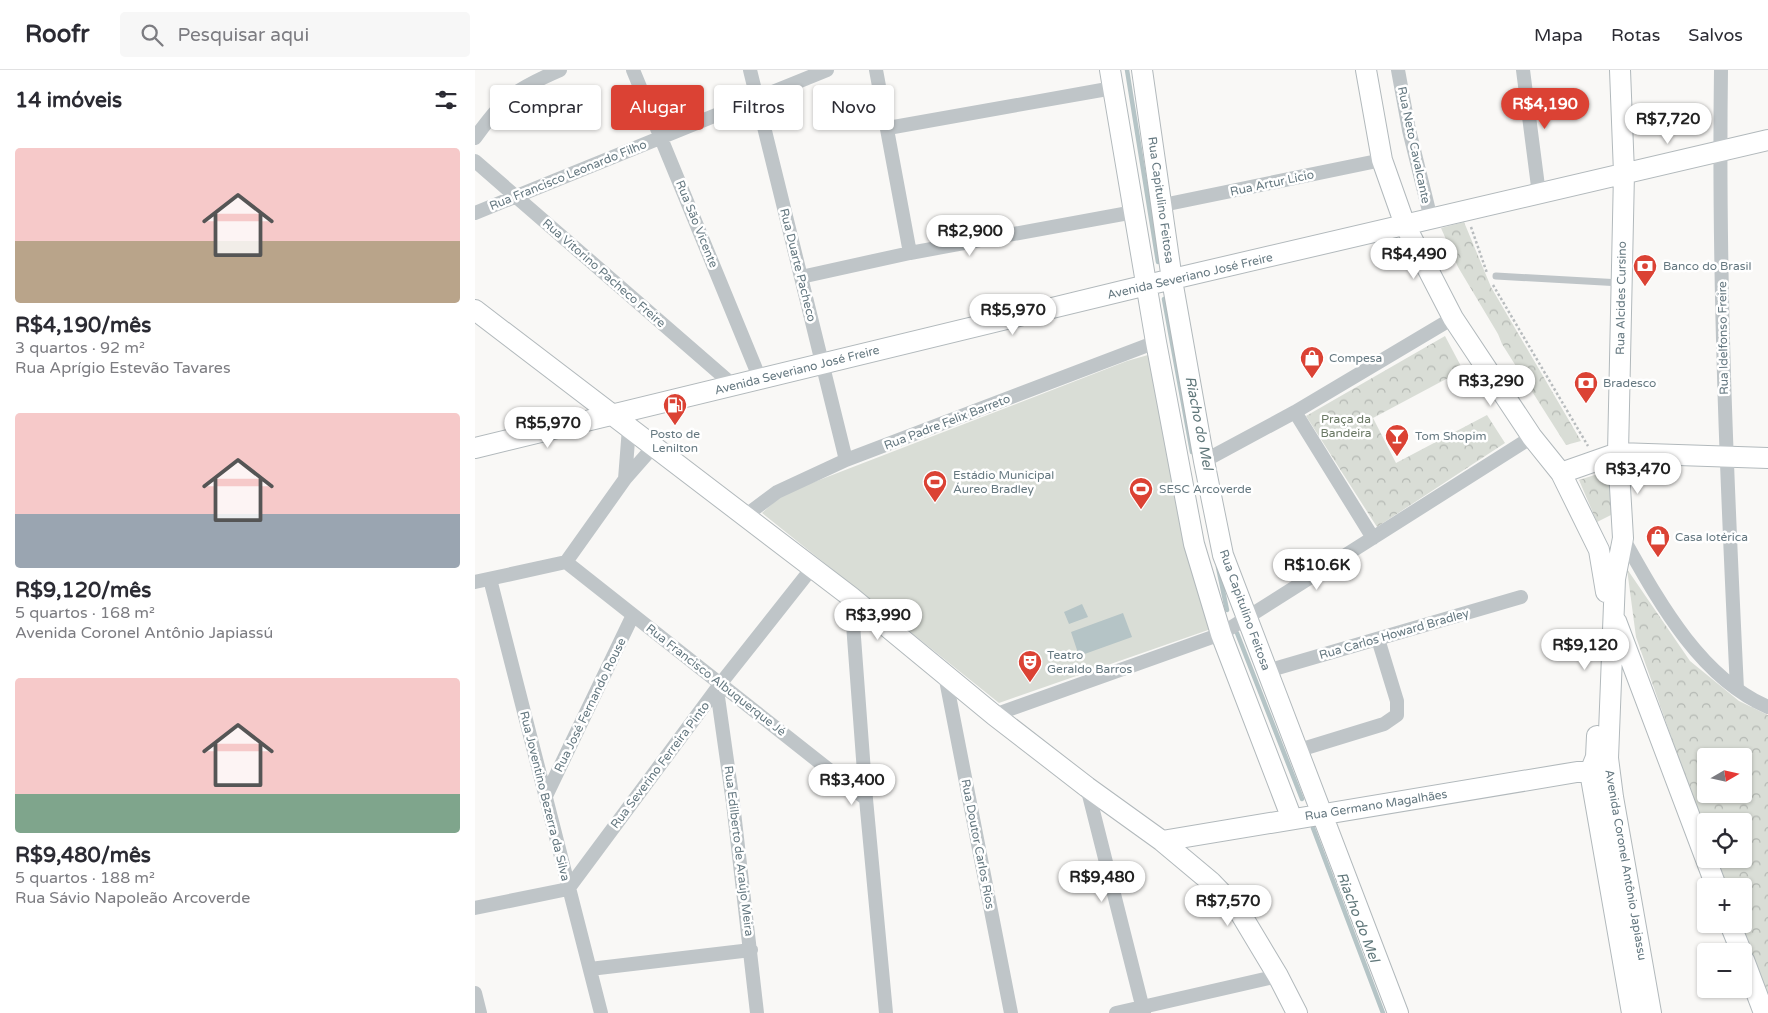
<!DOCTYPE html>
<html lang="pt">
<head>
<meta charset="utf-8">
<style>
  body { margin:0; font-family:"Varela Round",sans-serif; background:#f7f7f7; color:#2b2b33; height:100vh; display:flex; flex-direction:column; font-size:19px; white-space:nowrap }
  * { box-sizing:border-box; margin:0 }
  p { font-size:16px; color:#7c7c81 }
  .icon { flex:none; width:28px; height:28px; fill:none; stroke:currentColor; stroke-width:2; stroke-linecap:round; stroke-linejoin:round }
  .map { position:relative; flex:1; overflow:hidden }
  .side { display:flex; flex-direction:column; background:#fff; width:475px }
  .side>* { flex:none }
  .banner { position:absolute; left:15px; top:15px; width:475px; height:45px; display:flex; gap:10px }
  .needle { width:32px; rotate:81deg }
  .buttons { position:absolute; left:1222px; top:678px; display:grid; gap:10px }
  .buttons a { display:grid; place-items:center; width:55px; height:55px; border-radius:5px; background:#fff; box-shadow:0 1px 4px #0004; font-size:25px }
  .price { position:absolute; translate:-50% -42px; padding:0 11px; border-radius:18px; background:#fff; color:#222; font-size:16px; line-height:32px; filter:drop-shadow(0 1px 2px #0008) }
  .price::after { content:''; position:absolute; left:50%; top:30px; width:15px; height:11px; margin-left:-8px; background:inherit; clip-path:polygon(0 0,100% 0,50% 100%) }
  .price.current { background:#db4234; color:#fff }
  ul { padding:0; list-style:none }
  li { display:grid; align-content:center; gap:10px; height:265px; padding:0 15px }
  li span { display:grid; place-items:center; height:155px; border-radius:5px; color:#555 }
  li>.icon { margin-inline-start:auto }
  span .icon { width:90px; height:90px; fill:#fffc; stroke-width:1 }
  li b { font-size:21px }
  h2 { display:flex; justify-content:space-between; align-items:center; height:60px; padding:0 15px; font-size:21px }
  .pill { padding:0 18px; border-radius:5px; background:#fff; box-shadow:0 1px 4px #0004; font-size:18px; line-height:45px }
  .pill.current { background:#db4234; color:#fff }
  header { display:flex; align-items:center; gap:30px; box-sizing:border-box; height:70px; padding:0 25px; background:#fff; border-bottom:1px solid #e1e1e2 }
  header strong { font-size:24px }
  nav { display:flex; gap:28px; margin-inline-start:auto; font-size:18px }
  .search { width:350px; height:45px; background:#f7f7f7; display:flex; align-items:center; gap:12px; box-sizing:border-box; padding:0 18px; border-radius:5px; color:#7c7c81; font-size:19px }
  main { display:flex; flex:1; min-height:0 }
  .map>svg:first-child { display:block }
</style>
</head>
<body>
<header>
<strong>Roofr</strong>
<div class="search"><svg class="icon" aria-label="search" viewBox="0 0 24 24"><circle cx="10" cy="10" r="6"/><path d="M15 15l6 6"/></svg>Pesquisar aqui</div>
<nav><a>Mapa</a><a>Rotas</a><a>Salvos</a></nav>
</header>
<main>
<section class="side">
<h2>14 imóveis<svg class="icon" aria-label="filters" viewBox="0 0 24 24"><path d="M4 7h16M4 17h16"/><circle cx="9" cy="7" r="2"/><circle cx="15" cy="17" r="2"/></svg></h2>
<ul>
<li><span style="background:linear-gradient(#f6c9c9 60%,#b9a48a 0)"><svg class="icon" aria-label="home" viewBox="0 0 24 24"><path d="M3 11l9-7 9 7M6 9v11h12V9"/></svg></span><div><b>R$4,190/mês</b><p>3 quartos · 92 m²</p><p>Rua Aprígio Estevão Tavares</p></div></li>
<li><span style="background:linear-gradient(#f6c9c9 65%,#9aa5b1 0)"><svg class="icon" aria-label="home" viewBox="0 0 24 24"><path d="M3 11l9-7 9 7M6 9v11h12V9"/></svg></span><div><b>R$9,120/mês</b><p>5 quartos · 168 m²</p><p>Avenida Coronel Antônio Japiassú</p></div></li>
<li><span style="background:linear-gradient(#f6c9c9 75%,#7fa58c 0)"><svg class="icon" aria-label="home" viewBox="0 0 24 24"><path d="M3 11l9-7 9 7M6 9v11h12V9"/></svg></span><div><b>R$9,480/mês</b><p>5 quartos · 188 m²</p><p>Rua Sávio Napoleão Arcoverde</p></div></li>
</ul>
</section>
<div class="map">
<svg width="1293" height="943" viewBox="0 0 1293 943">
  <defs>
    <pattern id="park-crowns" width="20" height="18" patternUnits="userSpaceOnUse" patternTransform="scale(1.25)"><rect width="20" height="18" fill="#d9ddd6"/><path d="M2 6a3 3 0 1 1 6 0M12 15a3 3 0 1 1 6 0" fill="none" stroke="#b4b8b3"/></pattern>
  </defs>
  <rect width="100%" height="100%" fill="#f9f8f6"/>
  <path fill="url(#park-crowns)" fill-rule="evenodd" d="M 989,152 L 1016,217 L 1106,371 L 1091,375 L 1027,274 L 1023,264 L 983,197 L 966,158 Z
    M 970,266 L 988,300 L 898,348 L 921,393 L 1012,345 L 1030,373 L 902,457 L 831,346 Z
    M 1132,401 L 1140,443 L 1122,452 L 1104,410 Z
    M 1152,499 L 1215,591 L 1264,631 L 1293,645 L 1293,933 L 1264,854 L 1269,854 L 1269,816 L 1250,816 L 1240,789 L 1269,789 L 1269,751 L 1231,751 L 1231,766 L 1161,567 ZM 1231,686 L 1269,686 L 1269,724 L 1231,724 Z"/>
  <path fill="#d9ddd6" d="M 673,285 L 725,522 L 736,559 L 524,633 L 287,443 L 308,424 L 652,291 Z"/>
  <path fill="#b5c4c6" d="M 607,534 L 613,547 L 594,554 L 589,542 Z
    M 648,543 L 657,567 L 604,586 L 596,562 Z"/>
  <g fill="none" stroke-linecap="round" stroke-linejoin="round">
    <path stroke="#b5c4c6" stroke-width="4.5" d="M 652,0 L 683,192
      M 689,229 L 717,382
      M 743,497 L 752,540
      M 762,563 L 827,729
      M 838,758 L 908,943"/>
    <g stroke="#b2b9bc" stroke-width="22">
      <path id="secondary" d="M 635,0 L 681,272 L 719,474 L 746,564 L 817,749
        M 667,0 L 697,210 L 729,391 L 748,485 L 923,943
        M 891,0 L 907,90 L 930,155 L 978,248 L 1057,367 L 1086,403 L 1124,480 L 1131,522
        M 1145,0 L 1149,103 L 1143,383 L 1148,468 L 1140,509 L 1133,688 L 1138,727 L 1176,943
        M 0,240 L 376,527 L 519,645 L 612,717 L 687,771 L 736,812 L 764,841 L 803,906 L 822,943
        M 0,378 L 672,215 L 1293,70
        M 1086,403 L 1143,383 L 1293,388
        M 1141,551 L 1241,816
        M 1115,702 L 1121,687 L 1122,666
        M 1115,702 L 1157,943
        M 687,771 L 1102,702 L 1115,702 L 1125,709
        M 1255,854 L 1266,881
        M 1269,890 L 1289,943"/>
    </g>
    <path stroke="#b8bcbe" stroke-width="2.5" stroke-dasharray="2.5 2.5" stroke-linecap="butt" d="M 996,157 L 1012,203
      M 1018,215 L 1113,376"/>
    <path stroke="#bfc5c8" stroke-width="7" d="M 1021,206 L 1146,213"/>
    <path stroke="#bfc5c8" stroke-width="14" d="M 158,0 L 285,309
      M 275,0 L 371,390
      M 401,0 L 435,183
      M 923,0 L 934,60 L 956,149
      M 1048,0 L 1064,124
      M 1246,0 C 1243,207 1252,413 1262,619
      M 413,58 L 638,18
      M 0,68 C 29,27 39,20 85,0
      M 0,91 L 258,315
      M 688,135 L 907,90
      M 0,143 L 352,0
      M 326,207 L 435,183 L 659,142
      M 820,342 L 898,468
      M 729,391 L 820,342 L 978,248
      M 150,409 L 154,358
      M 270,446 L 302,422 L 371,390 L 681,272
      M 1148,468 C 1183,530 1224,607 1293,637
      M 91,492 L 391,729
      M 15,509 L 126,943
      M 0,512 L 91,492 L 150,409 L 179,376
      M 376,527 L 391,729 L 411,943
      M 792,601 L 1046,527
      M 470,605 L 536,943
      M 242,620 L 258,733 L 282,943
      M 519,645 L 746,564 L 1057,367
      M 821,681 L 909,654 L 922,645 L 922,631 L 903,569
      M 612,717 L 669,943
      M 71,726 L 158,545
      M 0,838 L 93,819 L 246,613 L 337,498
      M 115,899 L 276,880
      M 0,923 L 5,943
      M 641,943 L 803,906"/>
    <use href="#secondary" stroke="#fff" stroke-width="20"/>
  </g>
  <defs>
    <g id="bank-pin" transform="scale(1.25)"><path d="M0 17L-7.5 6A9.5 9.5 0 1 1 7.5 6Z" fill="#db4234" stroke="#fff"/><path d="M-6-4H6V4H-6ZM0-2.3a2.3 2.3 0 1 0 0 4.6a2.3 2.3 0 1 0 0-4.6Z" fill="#fff"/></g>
    <g id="shop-pin" transform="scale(1.25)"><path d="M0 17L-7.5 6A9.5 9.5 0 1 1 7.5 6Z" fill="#db4234" stroke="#fff"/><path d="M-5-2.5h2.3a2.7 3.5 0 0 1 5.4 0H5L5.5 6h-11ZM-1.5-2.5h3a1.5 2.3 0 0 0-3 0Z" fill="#fff"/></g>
    <g id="fuel-pin" transform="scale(1.25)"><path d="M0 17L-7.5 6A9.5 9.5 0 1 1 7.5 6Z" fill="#db4234" stroke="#fff"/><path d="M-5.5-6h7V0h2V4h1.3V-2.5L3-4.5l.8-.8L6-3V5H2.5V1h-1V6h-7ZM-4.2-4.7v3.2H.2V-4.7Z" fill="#fff"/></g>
    <g id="bar-pin" transform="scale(1.25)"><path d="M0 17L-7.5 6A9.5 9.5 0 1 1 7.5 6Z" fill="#db4234" stroke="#fff"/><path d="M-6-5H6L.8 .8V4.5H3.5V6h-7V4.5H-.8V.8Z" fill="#fff"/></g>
    <g id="stadium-pin" transform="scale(1.25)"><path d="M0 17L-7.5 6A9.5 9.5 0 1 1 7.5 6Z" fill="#db4234" stroke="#fff"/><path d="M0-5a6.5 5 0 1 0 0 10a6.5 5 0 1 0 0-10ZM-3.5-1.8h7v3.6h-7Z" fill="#fff"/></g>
    <g id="theatre-pin" transform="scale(1.25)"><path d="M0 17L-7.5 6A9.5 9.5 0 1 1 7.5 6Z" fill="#db4234" stroke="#fff"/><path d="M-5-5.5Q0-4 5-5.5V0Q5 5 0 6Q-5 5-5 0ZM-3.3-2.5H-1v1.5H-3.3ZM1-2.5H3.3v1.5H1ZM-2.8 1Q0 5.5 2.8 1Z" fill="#fff"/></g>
  </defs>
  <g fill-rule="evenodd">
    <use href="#bank-pin" x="1170" y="196"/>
    <use href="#shop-pin" x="837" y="288"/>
    <use href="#bank-pin" x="1111" y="313"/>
    <use href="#fuel-pin" x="200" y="335"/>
    <use href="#bar-pin" x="922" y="366"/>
    <use href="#stadium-pin" x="460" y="412"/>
    <use href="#stadium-pin" x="666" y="419"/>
    <use href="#shop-pin" x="1183" y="467"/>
    <use href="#theatre-pin" x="555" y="592"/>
  </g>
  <g text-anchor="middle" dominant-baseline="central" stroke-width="5" stroke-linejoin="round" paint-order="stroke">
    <g font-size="12" fill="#657880" stroke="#fff">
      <text transform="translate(939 75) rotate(78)">Rua Neto Cavalcante</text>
      <text transform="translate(93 105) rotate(-22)">Rua Francisco Leonardo Filho</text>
      <text transform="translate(797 113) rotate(-12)">Rua Artur Lício</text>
      <text transform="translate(686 130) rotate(82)">Rua Capitulino Feitosa</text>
      <text transform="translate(222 154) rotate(68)">Rua São Vicente</text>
      <text transform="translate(323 195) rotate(76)">Rua Duarte Pacheco</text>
      <text transform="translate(129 203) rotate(41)">Rua Vitorino Pacheco Freire</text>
      <text transform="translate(715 206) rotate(-13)">Avenida Severiano José Freire</text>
      <text transform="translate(1146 228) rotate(-89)">Rua Alcides Cursino</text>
      <text transform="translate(1248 268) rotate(-91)">Rua Idelfonso Freire</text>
      <text transform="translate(322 300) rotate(-14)">Avenida Severiano José Freire</text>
      <text transform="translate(472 352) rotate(-21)">Rua Padre Felix Barreto</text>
      <text transform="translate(770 540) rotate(70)">Rua Capitulino Feitosa</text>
      <text transform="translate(919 564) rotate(-16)">Rua Carlos Howard Bradley</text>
      <text transform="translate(241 610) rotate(38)">Rua Francisco Albuquerque Jé</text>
      <text transform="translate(115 635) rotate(-64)">Rua José Fernando Rouse</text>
      <text transform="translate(185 695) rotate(-53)">Rua Severino Ferreira Pinto</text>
      <text transform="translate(70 726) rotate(76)">Rua Joventino Bezerra da Silva</text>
      <text transform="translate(901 735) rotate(-9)">Rua Germano Magalhães</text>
      <text transform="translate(503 774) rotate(79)">Rua Doutor Carlos Rios</text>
      <text transform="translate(264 781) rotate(83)">Rua Edilberto de Araújo Meira</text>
      <text transform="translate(1151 795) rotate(80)">Avenida Coronel Antônio Japiassu</text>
    </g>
    <g font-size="12" fill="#657880" stroke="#fff" text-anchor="start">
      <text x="1188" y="196">Banco do Brasil</text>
      <text x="854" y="288">Compesa</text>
      <text x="1128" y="313">Bradesco</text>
      <text x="200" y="364" text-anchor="middle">Posto de<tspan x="200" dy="14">Lenilton</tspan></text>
      <text x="940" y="366">Tom Shopim</text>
      <text x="478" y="405">Estádio Municipal<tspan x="478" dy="14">Áureo Bradley</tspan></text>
      <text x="684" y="419">SESC Arcoverde</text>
      <text x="1200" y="467">Casa lotérica</text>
      <text x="572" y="585">Teatro<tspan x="572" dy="14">Geraldo Barros</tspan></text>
    </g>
    <g font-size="12" fill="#6a7864" stroke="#fff">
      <text x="871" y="349">Praça da<tspan x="871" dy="14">Bandeira</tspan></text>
    </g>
    <g font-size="14" font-style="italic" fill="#60777a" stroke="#fff">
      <text transform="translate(724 353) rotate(79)">Riacho do Mel</text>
      <text transform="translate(883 847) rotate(69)">Riacho do Mel</text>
    </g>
  </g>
</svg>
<div class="buttons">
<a><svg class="needle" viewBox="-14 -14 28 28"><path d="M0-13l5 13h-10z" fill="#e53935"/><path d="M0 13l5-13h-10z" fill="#7c7c81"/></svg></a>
<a><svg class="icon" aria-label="locate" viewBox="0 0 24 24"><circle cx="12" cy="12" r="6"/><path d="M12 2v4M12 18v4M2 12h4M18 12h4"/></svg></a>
<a>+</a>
<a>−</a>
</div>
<b class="price current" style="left:1070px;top:60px">R$4,190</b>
<b class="price" style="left:1193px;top:75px">R$7,720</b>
<b class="price" style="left:495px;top:187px">R$2,900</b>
<b class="price" style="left:939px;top:210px">R$4,490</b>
<b class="price" style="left:538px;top:266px">R$5,970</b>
<b class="price" style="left:1016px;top:337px">R$3,290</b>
<b class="price" style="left:73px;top:379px">R$5,970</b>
<b class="price" style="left:1163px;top:425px">R$3,470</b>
<b class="price" style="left:842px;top:521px">R$10.6K</b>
<b class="price" style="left:403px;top:571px">R$3,990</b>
<b class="price" style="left:1110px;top:601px">R$9,120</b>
<b class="price" style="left:377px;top:736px">R$3,400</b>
<b class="price" style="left:627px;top:833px">R$9,480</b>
<b class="price" style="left:753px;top:857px">R$7,570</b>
<div class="banner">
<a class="pill">Comprar</a>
<a class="pill current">Alugar</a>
<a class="pill">Filtros</a>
<a class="pill">Novo</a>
</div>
</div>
</main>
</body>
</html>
